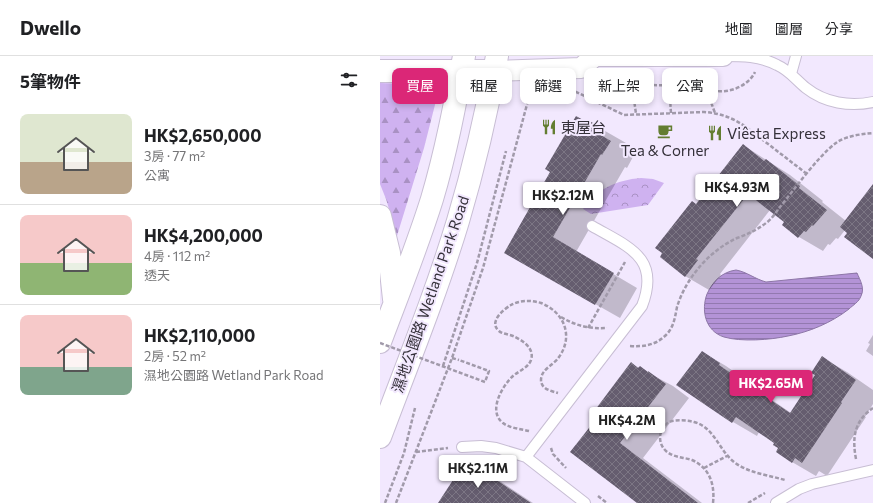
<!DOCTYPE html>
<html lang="zh-TW">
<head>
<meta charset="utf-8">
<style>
  body { margin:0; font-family:Commissioner,"Noto Sans TC",sans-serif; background:#f2f2f2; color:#202124; height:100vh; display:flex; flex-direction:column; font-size:15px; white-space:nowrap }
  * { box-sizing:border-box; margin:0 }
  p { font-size:13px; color:#757577 }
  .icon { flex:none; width:22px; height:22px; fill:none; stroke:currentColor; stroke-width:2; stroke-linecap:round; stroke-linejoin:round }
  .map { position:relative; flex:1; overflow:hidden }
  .panel { display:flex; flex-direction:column; background:#fff; width:380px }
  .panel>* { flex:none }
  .top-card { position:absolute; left:12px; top:12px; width:380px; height:36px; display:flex; gap:8px }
  .price { position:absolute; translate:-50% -34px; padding:0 9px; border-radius:4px; background:#fff; color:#222; font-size:13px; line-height:26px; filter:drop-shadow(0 1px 2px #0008) }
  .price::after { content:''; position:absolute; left:50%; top:24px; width:12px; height:9px; margin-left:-6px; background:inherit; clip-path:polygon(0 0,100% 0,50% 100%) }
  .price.current { background:#db2777; color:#fff }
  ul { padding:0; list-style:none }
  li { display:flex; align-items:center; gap:12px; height:100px; padding:0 20px }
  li+li { border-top:1px solid #e0e0e0 }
  li span { display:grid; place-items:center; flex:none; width:112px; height:80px; border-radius:8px; color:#555 }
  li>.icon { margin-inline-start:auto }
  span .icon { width:48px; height:48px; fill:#fffc; stroke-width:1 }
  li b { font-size:17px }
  h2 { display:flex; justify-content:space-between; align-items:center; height:48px; padding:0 20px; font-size:17px }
  .tag { padding:0 14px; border-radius:8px; background:#fff; box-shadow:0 2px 6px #0003; font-size:14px; line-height:36px }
  .tag.current { background:#db2777; color:#fff }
  header { display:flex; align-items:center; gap:24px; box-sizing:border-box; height:56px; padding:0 20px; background:#fff; border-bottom:1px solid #e0e0e0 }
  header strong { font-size:19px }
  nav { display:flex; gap:22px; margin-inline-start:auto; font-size:14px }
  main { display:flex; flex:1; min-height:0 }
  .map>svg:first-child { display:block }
</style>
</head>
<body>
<header>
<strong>Dwello</strong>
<nav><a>地圖</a><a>圖層</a><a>分享</a></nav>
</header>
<main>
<section class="panel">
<h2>5筆物件<svg class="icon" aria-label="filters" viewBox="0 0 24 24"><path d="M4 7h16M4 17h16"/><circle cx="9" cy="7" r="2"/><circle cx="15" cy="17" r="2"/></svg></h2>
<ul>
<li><span style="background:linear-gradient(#dfe7d0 60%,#b9a48a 0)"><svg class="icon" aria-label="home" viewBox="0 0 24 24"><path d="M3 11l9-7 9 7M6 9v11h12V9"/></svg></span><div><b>HK$2,650,000</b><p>3房 · 77 m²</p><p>公寓</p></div></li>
<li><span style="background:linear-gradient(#f6c9c9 60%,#8fb573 0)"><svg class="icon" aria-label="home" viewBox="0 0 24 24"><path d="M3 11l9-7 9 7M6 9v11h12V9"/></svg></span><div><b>HK$4,200,000</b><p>4房 · 112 m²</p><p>透天</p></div></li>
<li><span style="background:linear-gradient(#f6c9c9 65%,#7fa58c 0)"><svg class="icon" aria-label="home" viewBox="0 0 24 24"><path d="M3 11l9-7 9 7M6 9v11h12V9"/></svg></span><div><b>HK$2,110,000</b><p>2房 · 52 m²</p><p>濕地公園路 Wetland Park Road</p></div></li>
</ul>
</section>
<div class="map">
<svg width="493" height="447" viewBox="0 0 493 447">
  <defs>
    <pattern id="forest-firs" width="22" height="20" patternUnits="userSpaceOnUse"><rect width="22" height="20" fill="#cfb2f0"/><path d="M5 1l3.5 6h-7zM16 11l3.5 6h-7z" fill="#a991c3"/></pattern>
    <pattern id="park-crowns" width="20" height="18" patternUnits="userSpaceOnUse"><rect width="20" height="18" fill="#cfb2f0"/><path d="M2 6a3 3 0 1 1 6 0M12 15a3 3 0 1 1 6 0" fill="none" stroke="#a991c3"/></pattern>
    <pattern id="water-rules" width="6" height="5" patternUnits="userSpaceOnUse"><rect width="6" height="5" fill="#b393d6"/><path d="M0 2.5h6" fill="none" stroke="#9279af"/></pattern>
    <pattern id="building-cross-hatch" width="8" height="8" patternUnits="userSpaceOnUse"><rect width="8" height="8" fill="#655d6f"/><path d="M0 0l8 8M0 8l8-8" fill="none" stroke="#7c7684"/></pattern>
  </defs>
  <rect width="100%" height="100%" fill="#f2e8fe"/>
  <path fill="url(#forest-firs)" d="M 0,27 L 54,29 L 59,33 L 44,92 L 16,183 L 13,166 L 6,143 L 0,128 Z"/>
  <path fill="url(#park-crowns)" d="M 261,122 L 273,123 L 284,127 L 268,149 L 211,158 L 203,153 C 217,133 236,124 261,122 Z"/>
  <path fill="url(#water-rules)" stroke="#8d76a7" d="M 356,214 C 367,216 375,223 386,226 L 477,217 C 480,224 485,232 481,240 C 479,246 473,249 469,253 C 451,267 429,276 408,280 C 390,284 361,286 344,281 C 325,275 321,254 327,238 C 333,225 342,216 356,214 Z"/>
  <path fill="#0003" d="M 206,64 L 246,87 L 243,93 L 254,99 L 247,112 L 245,111 L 196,196 L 257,232 L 240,262 L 125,197 Z
    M 363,89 L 410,119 L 443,145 L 442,146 L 466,165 L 493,130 L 493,201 L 465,174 L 458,183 L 456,182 L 450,189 L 448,188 L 443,195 L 419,181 L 403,169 L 405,166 L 390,154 L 340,218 L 341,219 L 329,234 L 305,220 L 317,149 Z
    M 493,279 L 493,300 L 486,295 L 490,288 L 488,287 Z
    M 322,296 L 346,310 L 363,322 L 362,323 L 411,357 L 437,319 L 443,302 L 467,316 L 493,334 L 493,348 L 485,361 L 486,361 L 447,420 L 439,415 L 436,420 L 412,406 L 396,387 L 379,376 L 377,380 L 353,366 Z
    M 252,308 L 293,330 L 309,342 L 263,402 L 322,447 L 259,447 L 221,358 Z
    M 87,405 L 109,418 L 153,447 L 59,447 Z"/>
  <path fill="url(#building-cross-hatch)" d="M 196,60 L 205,65 L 206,63 L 222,72 L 219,78 L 231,85 L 222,99 L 221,98 L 173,181 L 234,217 L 215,249 L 124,197 L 170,116 L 165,113 Z
    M 363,88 L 384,105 L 386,103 L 420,130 L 419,132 L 447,154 L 433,170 L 432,169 L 426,176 L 424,175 L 418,182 L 402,169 L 404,166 L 368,138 L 316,203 L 318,204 L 305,221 L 280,201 L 282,197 L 275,192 L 312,145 L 316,148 Z
    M 493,128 L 493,203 L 464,181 L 467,177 L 460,171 Z
    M 322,295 L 340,307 L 339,309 L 410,357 L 435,319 L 431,317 L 442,300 L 476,324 L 461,346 L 462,347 L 422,407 L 415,402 L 412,407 L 396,396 L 398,392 L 393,389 L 394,387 L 356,361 L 352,367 L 296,329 Z
    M 251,306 L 258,312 L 260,310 L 268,316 L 268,315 L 286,328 L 240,387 L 318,447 L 257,447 L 190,396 L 220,358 L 215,354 Z
    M 86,404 L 151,447 L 58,447 Z"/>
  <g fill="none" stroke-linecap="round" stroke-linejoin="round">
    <g stroke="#c8bed4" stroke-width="12">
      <path id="lane" d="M 343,0 C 362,0 380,0 397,9 C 409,14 416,24 426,32 C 445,47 470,51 493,46
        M 411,18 L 416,0
        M 82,391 L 101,390 L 116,392 L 146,401 L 205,447
        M 146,401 L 262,250 C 281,201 248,191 212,170
        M 396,447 L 419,433 L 432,428 L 493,414"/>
    </g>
    <g stroke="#c8bed4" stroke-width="22">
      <path id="street" d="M 215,0 L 343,0
        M 114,15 L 201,12 L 215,0"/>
    </g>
    <g stroke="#c8bed4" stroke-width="24">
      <path id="secondary" d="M 0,15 L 114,15"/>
    </g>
    <g stroke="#c8bed4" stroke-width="24">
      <path id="primary" d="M 0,160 L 9,197 L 14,243
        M 0,286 C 18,238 37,191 52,143 C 66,96 75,48 84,0
        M 0,381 C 27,309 56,238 78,165 C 94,111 107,55 117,0"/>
    </g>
    <path stroke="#a19aaa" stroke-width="2.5" stroke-dasharray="4 2" stroke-linecap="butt" d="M 213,28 L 325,30 C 329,31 333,34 337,35 C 351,37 369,29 375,16
      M 252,29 L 256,58
      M 289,29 L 291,57
      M 325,30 L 335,57
      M 190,33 L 244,59 L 324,56 C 340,57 353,62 366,71 L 427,118
      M 181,261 C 196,270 210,273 227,272
      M 208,272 L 245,206
      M 250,290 C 264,291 276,289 286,279 C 294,271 295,261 297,251 C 301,238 308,225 317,214 C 327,201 342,189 357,182 C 368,178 377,174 386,167 C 392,163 396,156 400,151 C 414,134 445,90 463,83 C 473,79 483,78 493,77
      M 72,302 L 79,304
      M 63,310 L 97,207 L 126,95
      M 149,375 C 141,373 129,372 123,367 C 107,355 123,329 133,320 C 140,314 148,312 151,304 C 155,292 142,284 133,280 C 128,278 122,278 119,275 C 108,266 124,253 131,249 C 140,244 151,244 161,247 C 184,256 194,280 179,301 C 174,309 161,313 161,324 C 161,333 171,335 178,337
      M 171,392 L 173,398 L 186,412
      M 36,396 L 68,392
      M 476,403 C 472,382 474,365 493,352
      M 324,412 L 347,400
      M 218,440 L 227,447
      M 5,447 L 24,397 L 35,352
      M 16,447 L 72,302 L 103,212 L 149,41
      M 333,447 C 335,429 330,412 312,404 C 303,401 294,402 286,395 C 276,386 279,369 292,365 C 299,364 307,364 314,366 C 335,372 338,393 354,406 C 368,417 388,419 405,424
      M 368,447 L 385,437"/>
    <use href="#lane" stroke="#fff" stroke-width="10"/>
    <use href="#street" stroke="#fff" stroke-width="20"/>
    <use href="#secondary" stroke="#fff" stroke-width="22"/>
    <use href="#primary" stroke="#fff" stroke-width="22"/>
    <path stroke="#a19aaa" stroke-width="2.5" stroke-dasharray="4 2" stroke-linecap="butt" d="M 0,287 L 105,326 L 109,315 L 79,304"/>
  </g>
  <defs>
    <g id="restaurant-bare" transform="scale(1.2)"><path d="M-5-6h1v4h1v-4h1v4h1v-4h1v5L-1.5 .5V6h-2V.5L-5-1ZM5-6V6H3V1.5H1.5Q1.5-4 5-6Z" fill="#637d31" stroke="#f2e8fe" stroke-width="2.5" paint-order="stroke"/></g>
    <g id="cafe-bare" transform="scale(1.2)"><path d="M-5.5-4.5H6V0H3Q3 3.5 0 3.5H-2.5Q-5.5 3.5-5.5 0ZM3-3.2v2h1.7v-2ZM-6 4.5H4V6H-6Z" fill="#637d31" stroke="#f2e8fe" stroke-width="2.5" paint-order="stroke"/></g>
  </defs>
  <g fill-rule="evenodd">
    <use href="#restaurant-bare" x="169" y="71"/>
    <use href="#cafe-bare" x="285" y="75"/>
    <use href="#restaurant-bare" x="335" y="77"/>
  </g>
  <g text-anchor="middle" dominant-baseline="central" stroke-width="4" stroke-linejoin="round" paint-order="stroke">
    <g font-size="15" fill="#35313a" stroke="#f2e8fe" text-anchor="start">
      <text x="181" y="71">東屋台</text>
      <text x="347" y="77">Viêsta Express</text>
      <text x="285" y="94" text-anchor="middle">Tea &amp; Corner</text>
    </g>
    <g font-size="15" fill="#35313a" stroke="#f2e8fe">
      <text transform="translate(50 238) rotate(-71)">濕地公園路 Wetland Park Road</text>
    </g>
  </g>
</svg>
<b class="price" style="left:357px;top:152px">HK$4.93M</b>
<b class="price" style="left:183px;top:160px">HK$2.12M</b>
<b class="price current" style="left:391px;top:348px">HK$2.65M</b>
<b class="price" style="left:247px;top:385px">HK$4.2M</b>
<b class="price" style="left:98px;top:433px">HK$2.11M</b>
<div class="top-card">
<a class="tag current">買屋</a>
<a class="tag">租屋</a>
<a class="tag">篩選</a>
<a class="tag">新上架</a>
<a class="tag">公寓</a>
</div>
</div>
</main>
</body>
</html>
